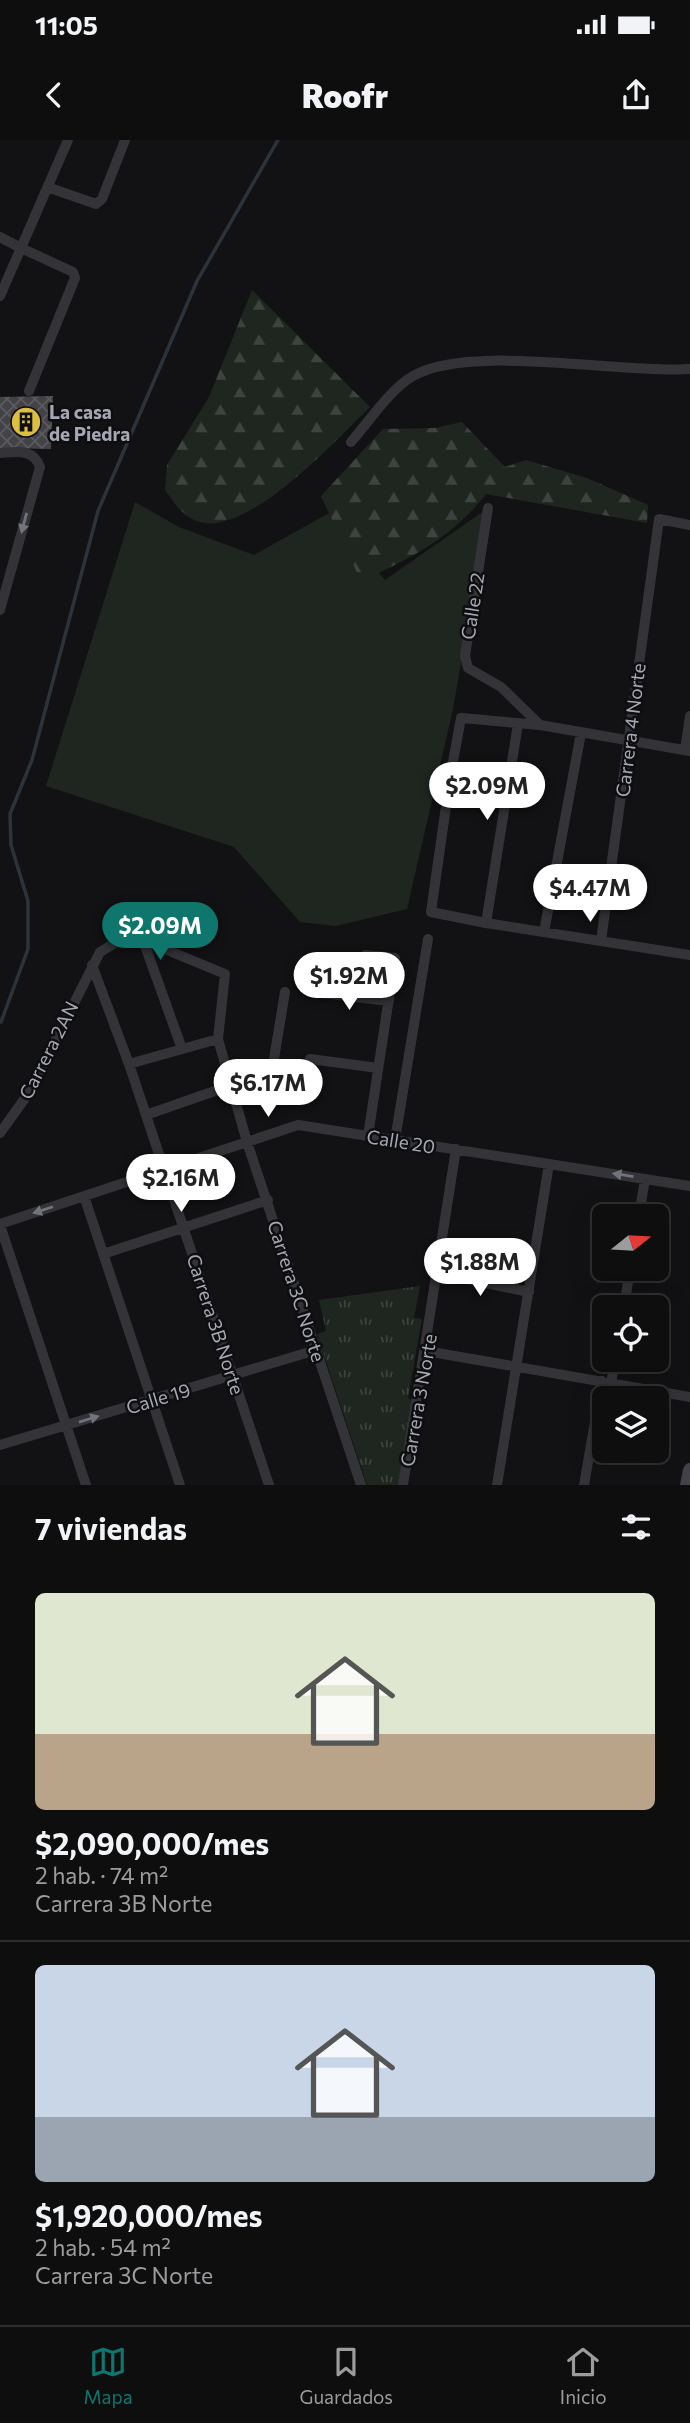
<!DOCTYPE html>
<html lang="es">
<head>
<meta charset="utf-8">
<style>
  body { margin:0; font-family:Commissioner,sans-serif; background:#1c1c1d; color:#f1f3f6; height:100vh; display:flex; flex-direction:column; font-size:26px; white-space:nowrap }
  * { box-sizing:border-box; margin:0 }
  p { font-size:23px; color:#9b9c9e }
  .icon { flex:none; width:38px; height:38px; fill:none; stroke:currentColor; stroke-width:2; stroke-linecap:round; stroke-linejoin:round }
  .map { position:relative; height:1345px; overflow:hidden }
  .drawer { display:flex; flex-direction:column; background:#0e0e0f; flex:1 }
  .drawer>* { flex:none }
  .needle { width:46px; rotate:72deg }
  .fabs { position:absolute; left:592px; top:1064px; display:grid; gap:14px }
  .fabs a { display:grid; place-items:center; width:77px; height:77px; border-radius:10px; background:#0e0e0f; box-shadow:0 7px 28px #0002,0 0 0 2px #2e2e2f; font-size:35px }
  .price { position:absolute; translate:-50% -60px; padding:0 16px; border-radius:24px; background:#fff; color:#222; font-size:23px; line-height:46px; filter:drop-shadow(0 2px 4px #0008) }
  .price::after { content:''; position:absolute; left:50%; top:42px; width:21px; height:16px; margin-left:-10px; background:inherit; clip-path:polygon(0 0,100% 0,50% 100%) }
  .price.selected { background:#0f766e; color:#fff }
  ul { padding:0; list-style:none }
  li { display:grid; align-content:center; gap:14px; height:371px; padding:0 35px }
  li+li { border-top:2px solid #2e2e2f }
  li span { display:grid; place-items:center; height:217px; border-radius:10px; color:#555 }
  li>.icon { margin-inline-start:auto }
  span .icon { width:126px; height:126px; fill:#fffc; stroke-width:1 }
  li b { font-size:30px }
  h2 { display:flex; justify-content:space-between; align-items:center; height:84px; padding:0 35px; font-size:30px }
  .status { display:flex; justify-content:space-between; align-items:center; height:49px; padding:0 35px; background:#0e0e0f; direction:ltr }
  .status svg { height:19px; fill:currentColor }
  header { display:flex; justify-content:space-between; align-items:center; height:91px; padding:0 35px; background:#0e0e0f; font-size:32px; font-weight:800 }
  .dock { display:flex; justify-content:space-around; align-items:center; height:98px; border-top:2px solid #2e2e2f; background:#0e0e0f; font-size:19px; color:#9b9c9e }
  .dock a { display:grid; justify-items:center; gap:4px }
  .dock .selected { color:#0f766e }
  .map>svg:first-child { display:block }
</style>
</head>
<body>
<div class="status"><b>11:05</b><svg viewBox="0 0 49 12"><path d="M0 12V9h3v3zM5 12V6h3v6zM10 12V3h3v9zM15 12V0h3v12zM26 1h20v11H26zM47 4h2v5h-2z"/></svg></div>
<header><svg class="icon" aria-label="back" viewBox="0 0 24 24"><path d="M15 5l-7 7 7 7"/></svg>Roofr<svg class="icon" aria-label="share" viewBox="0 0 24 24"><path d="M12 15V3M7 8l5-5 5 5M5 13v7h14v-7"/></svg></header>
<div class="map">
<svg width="690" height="1345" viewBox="0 0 690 1345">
  <defs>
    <pattern id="forest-firs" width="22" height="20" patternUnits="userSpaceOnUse" patternTransform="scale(1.75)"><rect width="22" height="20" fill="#1f2620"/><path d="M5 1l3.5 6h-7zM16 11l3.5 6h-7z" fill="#3d433e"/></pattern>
    <pattern id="park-tufts" width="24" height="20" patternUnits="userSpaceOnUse" patternTransform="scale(1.75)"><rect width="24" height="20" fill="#1f2620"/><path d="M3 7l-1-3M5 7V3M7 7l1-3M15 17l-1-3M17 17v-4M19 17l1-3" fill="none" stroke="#3d433e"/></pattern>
    <pattern id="building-cross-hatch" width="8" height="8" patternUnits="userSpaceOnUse" patternTransform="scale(1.75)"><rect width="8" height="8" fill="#424247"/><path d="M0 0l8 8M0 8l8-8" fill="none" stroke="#5a5a5f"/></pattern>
  </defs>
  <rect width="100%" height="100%" fill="#121214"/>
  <path fill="#1f2620" d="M 135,362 L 179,387 L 254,415 L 329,373 L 385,440 L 488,368 L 453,569 L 407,769 L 336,786 L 300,782 L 234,707 L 46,646 Z"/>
  <path fill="url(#forest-firs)" d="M 252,150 L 370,267 C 337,299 250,395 200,382 C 183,378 174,362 165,350 L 167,325 L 209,257 Z
    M 462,282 L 505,327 L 526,320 L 587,338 L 648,365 L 647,383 L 486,354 C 453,397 410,419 361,441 L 321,356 L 383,289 L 435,288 Z"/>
  <path fill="url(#park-tufts)" d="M 420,1146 L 414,1178 L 422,1179 L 408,1258 L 415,1263 L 398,1345 L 367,1345 L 317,1194 L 326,1191 L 319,1160 Z"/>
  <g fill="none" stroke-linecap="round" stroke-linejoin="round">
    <path stroke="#2d333b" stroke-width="3.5" d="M 1,882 L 28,809 L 28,761 L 11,705 L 10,674 L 32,620 L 98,371 L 197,141 L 278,0"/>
  </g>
  <path fill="url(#building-cross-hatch)" d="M 53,256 L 51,309 L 0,308 L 0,257 Z"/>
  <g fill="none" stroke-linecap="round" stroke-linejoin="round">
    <path stroke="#343438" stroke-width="10" d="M 50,48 L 96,64 L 102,59 L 125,0
      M 0,97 L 21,108 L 68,0
      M 0,156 L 21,108 L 73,132 L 75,138 L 29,251
      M 351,302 C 369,282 389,250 413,236 C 469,203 622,234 690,229
      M 0,313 C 17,312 33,308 40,327 L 0,470
      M 488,368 L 465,516 L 468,528 L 501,547 L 540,585 L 690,611
      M 685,610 L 690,576
      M 450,638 L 431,772 L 486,783 L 690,815
      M 509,647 L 450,638 L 461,578 L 540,585
      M 486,783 L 518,584
      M 544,792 L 581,593
      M 143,800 L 182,909
      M 601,801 L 659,379 L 690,385
      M 365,815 L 395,818 L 368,996
      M 92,825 L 129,924 L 269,1345
      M 312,852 L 389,861
      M 310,919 L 378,928
      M 129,924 L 218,899
      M 146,975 L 272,931 L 285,852
      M 0,993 L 28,954 L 100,812 L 120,800 L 143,800 L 225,834 L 218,899 L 247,1002 L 361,1345
      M 395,1000 L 428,799
      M 84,1056 L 180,1345
      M 639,1076 L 645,1039
      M 0,1084 L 298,985 L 690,1046
      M 0,1085 L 86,1345
      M 103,1114 L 268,1060
      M 438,1133 L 529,1152
      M 624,1167 L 630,1129
      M 426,1211 L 690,1257
      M 611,1243 L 615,1220
      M 0,1305 L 316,1210
      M 403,1345 L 456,1009
      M 497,1345 L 549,1024
      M 584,1345 L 602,1241"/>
    <path stroke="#424348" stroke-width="14" d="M 687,1345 L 690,1330"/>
  </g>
  <defs><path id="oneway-solid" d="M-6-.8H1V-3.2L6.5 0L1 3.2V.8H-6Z" transform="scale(1.75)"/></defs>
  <g fill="#72747c">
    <use href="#oneway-solid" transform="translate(24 383) rotate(105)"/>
    <use href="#oneway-solid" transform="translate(623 1035) rotate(-171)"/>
    <use href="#oneway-solid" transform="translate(43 1070) rotate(162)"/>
    <use href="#oneway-solid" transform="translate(89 1279) rotate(-17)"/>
  </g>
  <defs>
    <g id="building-disc" transform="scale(1.575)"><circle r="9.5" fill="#debe40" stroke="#0e0d0f"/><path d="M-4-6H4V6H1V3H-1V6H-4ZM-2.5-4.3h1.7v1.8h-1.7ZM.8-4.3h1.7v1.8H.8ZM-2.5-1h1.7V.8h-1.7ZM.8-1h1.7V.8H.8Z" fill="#111"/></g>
  </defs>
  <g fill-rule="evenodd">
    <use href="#building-disc" x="26" y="282"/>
  </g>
  <g text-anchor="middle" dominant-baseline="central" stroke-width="5" stroke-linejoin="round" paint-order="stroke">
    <g font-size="19" font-weight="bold" fill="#a5a8b3" stroke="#0e0d0f" text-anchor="start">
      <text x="49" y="271">La casa<tspan x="49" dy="22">de Piedra</tspan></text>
    </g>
    <g font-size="19" fill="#a5a8b3" stroke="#0e0d0f">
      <text transform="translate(472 466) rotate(-81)">Calle 22</text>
      <text transform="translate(630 590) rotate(-83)">Carrera 4 Norte</text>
      <text transform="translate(48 910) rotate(-63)">Carrera 2AN</text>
      <text transform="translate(401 1001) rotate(9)">Calle 20</text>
      <text transform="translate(297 1151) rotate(72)">Carrera 3C Norte</text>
      <text transform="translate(216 1184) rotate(72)">Carrera 3B Norte</text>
      <text transform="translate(158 1258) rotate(-17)">Calle 19</text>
      <text transform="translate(418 1260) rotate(-80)">Carrera 3 Norte</text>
    </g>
  </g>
</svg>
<div class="fabs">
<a><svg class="needle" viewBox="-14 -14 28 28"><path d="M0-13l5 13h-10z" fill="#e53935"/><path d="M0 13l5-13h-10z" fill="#9b9c9e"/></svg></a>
<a><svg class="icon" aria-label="locate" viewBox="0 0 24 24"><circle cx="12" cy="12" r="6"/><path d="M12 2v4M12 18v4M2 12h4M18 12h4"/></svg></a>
<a><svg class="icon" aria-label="layers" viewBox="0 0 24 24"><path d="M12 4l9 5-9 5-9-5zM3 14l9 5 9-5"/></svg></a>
</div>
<b class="price" style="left:487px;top:682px">$2.09M</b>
<b class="price" style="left:590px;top:784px">$4.47M</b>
<b class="price selected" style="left:160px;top:822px">$2.09M</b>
<b class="price" style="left:349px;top:872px">$1.92M</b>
<b class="price" style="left:268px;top:979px">$6.17M</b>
<b class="price" style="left:181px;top:1074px">$2.16M</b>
<b class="price" style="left:480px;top:1158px">$1.88M</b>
</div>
<section class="drawer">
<h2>7 viviendas<svg class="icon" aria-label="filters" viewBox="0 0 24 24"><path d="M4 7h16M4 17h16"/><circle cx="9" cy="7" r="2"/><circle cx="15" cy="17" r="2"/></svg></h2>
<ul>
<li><span style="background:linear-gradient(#dfe7d0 65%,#b9a48a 0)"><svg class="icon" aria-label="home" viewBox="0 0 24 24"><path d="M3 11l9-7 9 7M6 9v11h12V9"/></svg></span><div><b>$2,090,000/mes</b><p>2 hab. · 74 m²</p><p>Carrera 3B Norte</p></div></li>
<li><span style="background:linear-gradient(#c9d6e8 70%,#9aa5b1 0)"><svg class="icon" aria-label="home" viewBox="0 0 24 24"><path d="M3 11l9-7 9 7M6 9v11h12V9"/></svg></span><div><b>$1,920,000/mes</b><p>2 hab. · 54 m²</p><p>Carrera 3C Norte</p></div></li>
</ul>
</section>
<nav class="dock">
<a class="selected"><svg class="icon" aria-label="map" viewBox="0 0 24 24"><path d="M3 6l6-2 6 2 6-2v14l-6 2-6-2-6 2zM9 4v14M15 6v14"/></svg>Mapa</a>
<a><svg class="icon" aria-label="saved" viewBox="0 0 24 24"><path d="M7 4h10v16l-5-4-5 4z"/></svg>Guardados</a>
<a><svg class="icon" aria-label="home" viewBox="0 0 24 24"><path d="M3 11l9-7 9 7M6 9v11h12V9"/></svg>Inicio</a>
</nav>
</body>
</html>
